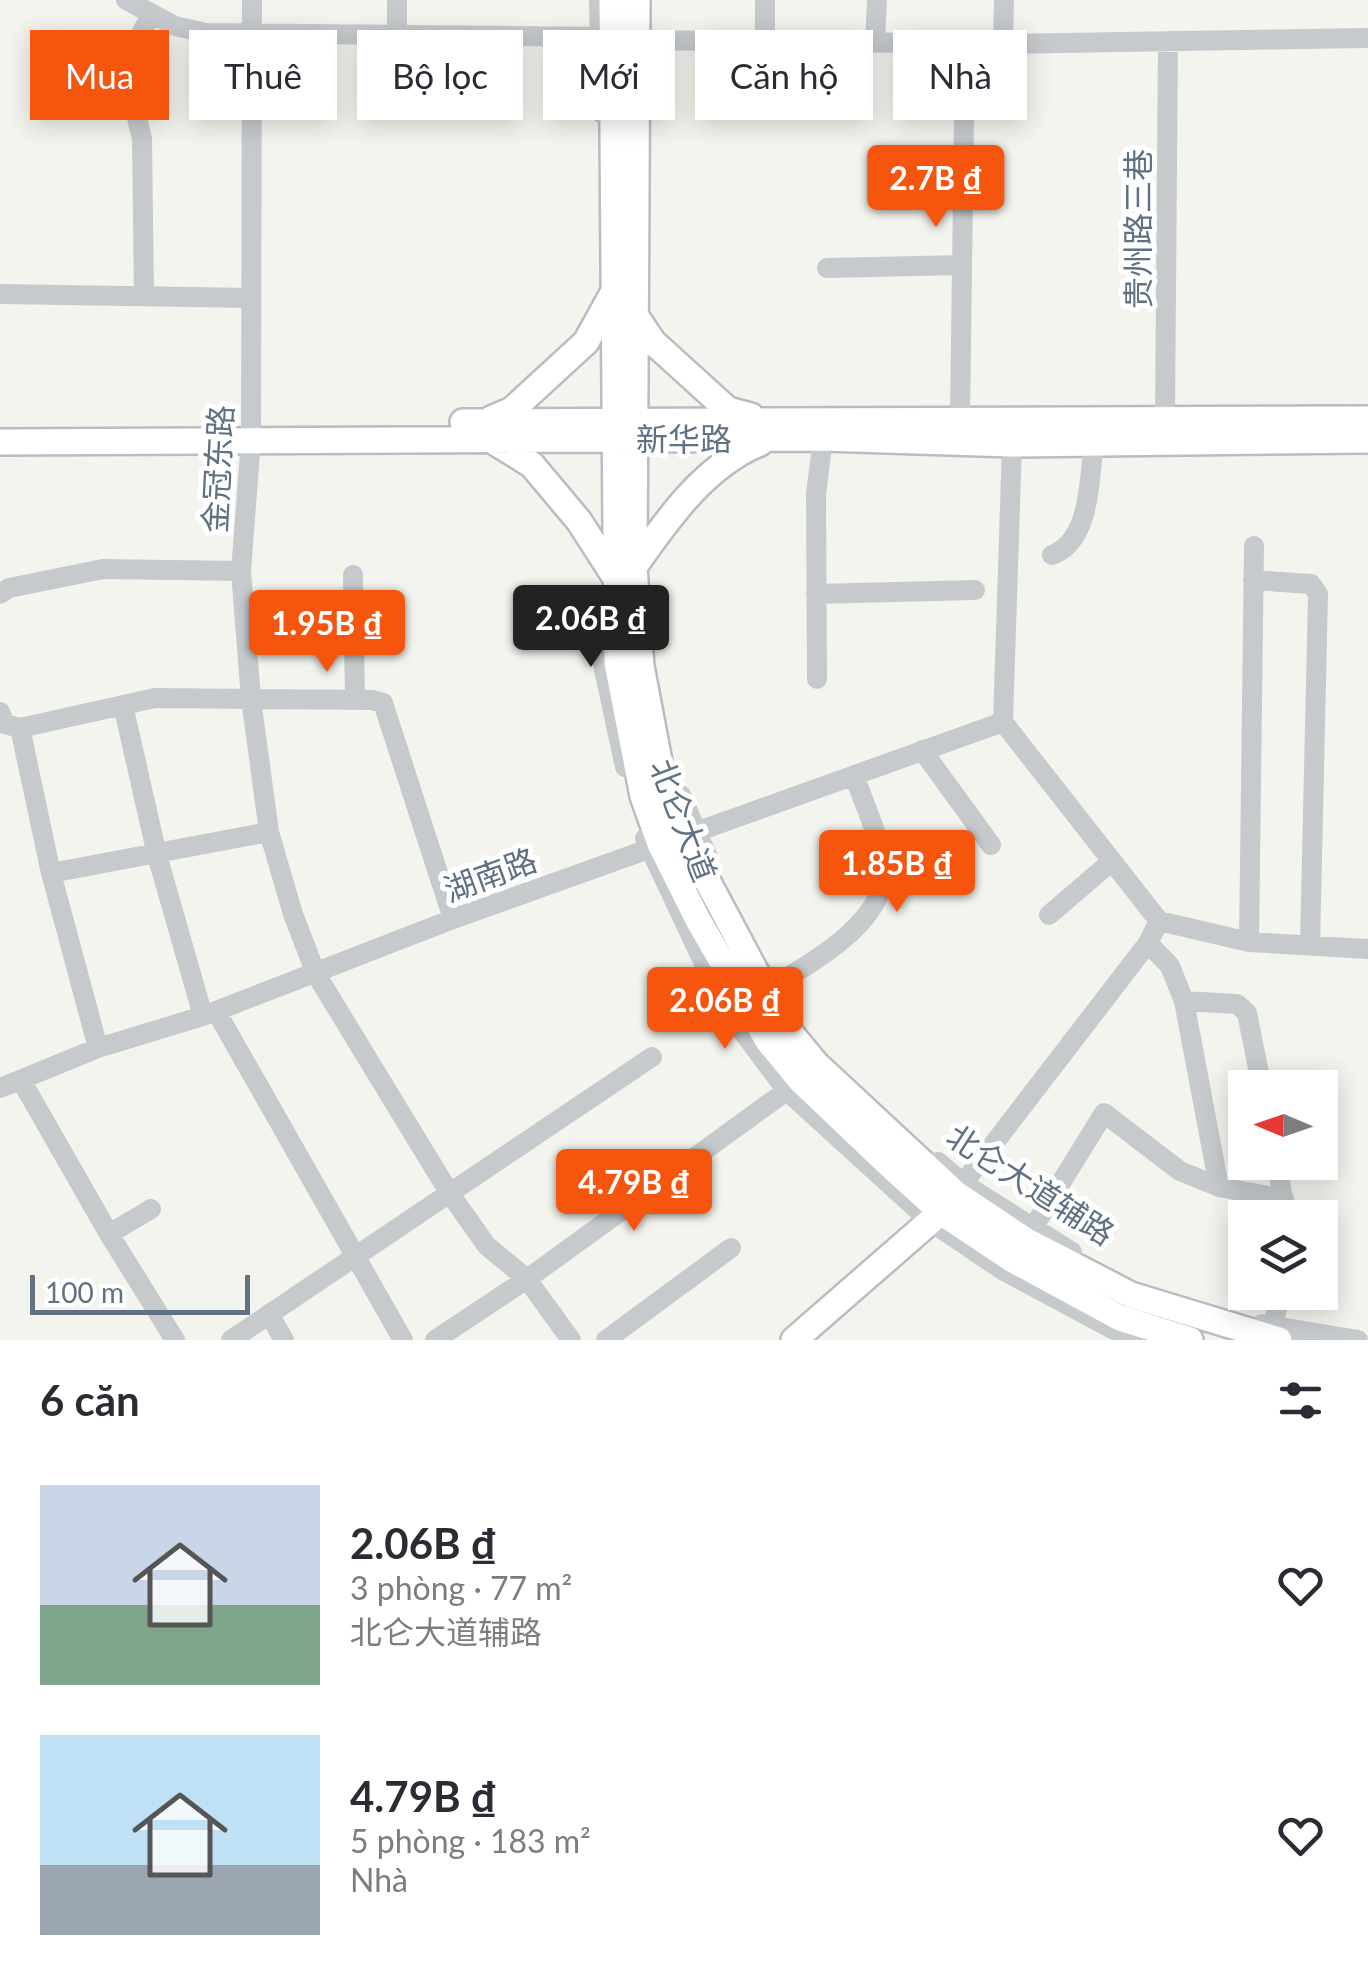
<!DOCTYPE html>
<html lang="vi">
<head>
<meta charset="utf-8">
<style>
  body { margin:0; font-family:Lato,"Noto Sans SC",sans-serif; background:#f7f7f7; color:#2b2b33; height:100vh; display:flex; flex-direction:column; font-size:38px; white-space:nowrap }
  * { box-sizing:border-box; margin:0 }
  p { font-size:32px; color:#7c7c81 }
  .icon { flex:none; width:55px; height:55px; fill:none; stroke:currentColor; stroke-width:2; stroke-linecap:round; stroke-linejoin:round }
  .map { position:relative; height:1340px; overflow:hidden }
  .sheet { display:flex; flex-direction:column; background:#fff; flex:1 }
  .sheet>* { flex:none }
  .guide { position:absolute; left:30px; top:30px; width:1310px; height:90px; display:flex; gap:20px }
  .needle { width:65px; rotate:272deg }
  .tools { position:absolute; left:1228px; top:1070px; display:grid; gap:20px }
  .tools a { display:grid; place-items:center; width:110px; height:110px; border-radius:0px; background:#fff; box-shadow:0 5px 25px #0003; font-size:50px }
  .scale { position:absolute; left:30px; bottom:25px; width:220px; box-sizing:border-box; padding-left:10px; border:5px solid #5f7183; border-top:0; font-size:28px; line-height:35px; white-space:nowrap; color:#5f7183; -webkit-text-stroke:8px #fff; paint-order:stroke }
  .price { position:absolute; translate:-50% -85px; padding:0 22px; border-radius:10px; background:#f6550d; color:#fff; font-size:32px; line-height:65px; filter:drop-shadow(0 2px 5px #0008) }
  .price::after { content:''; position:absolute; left:50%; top:60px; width:30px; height:22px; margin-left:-15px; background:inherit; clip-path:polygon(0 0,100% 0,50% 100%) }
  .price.active { background:#222; color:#fff }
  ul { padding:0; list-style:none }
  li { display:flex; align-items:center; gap:30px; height:250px; padding:0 40px }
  li span { display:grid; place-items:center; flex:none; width:280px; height:200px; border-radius:0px; color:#555 }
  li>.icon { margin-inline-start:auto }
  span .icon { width:120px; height:120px; fill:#fffc; stroke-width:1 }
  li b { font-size:42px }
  h2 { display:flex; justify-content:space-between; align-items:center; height:120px; padding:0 40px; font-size:42px }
  .tag { padding:0 35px; border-radius:0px; background:#fff; box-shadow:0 5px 25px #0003; font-size:35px; line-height:90px }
  .tag.active { background:#f6550d; color:#fff }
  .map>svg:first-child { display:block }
</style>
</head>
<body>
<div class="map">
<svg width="1368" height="1340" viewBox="0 0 1368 1340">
  <rect width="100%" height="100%" fill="#f4f4ef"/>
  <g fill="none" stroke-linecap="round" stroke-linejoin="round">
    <g stroke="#b9bcc0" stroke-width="30">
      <path id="major" d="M 612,0 L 617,663 L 643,796 L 660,844 L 698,920 L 768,1041 L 801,1081 L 885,1161 L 941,1212 L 1013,1260 L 1120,1318 L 1190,1340
        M 637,0 L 634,567 L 641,666 L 662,777 L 683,835 L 784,1025 L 816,1064 L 956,1194 L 1025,1240 L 1131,1295 L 1279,1340
        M 635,315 L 653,342 L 728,410 L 751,416
        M 491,419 L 512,410 L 586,342 L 613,293
        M 463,422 L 1368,419
        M 490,439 L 532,465 L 579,521 L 615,577
        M 0,442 L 823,438 L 1012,444 L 1368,440
        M 634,567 C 667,520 704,466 760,443
        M 794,1340 L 941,1212"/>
    </g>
    <path stroke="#c7cacd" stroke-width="20" d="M 126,0 L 175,26 L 206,33 L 612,37
      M 252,0 L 251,440 L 241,571 L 251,699 L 269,832 L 293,914 L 316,974 L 450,1194 L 487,1246 L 527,1279 L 571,1340
      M 397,0 L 397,36
      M 599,0 L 601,113
      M 637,40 L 1003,44 L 1368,38
      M 765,42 L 765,0
      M 875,42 L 877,0
      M 1003,44 L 1004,0
      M 827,268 L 961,265
      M 0,294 L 251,298
      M 144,296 L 142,139 L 130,89 L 130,70 L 132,51 L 151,15
      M 960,418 L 965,42
      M 1165,418 L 1168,41
      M 1012,444 L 1003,722 L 1159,921
      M 1052,555 C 1092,540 1089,476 1094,441
      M 353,575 L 355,700
      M 1253,580 L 1311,584 L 1318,594 L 1310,946
      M 618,581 L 603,602 L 603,665 L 625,767
      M 0,594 L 9,588 L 103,569 L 241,571
      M 816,594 L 975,590
      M 817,679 L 816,494 L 823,438
      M 123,705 L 157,855 L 203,1016
      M 0,712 L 5,724 L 20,728 L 51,873 L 98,1048
      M 20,728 L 155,698 L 372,700 L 383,703 L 453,919
      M 922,750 L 991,845
      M 681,795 L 709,860
      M 645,838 L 725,1008 L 787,1091 L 931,1222 L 1004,1271 L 1114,1330 L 1142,1340
      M 51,873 L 269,832
      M 1049,915 L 1112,861
      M 1249,942 L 1254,546
      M 1148,943 L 1170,966 L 1184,1001 L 1219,1187
      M 765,991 C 805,966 891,922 883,865 C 879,834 864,804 854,775
      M 1184,1001 L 1237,1004 L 1247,1013 L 1262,1088
      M 216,1011 L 403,1340
      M 21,1080 L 109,1234 L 175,1340
      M 0,1088 L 98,1048 L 203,1016 L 453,919 L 1003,722
      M 938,1162 L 964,1184 L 1072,1252
      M 1277,1162 L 1286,1218
      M 955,1194 L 1148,943 L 1159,921 L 1249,942 L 1368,949
      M 109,1234 L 151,1209
      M 1028,1236 L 1104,1113 L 1180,1171 L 1219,1187 L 1284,1199
      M 269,1314 L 284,1340
      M 1262,1324 L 1358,1340
      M 1270,1338 L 1281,1292
      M 231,1340 L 652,1057
      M 435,1340 L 527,1279 L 796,1084
      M 606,1340 L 731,1248"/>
    <use href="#major" stroke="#fff" stroke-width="25"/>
  </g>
  <g text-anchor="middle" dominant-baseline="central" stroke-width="10" stroke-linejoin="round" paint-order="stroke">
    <g font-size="32" fill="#5f7183" stroke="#fff">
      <text transform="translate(1137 229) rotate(-90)">贵州路三巷</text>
      <text x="684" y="438">新华路</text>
      <text transform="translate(217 469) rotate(-87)">金冠东路</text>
      <text transform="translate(684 820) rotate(69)">北仑大道</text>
      <text transform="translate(490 874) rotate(-20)">湖南路</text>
      <text transform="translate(1031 1184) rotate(33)">北仑大道辅路</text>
    </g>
  </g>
</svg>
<div class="tools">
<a><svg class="needle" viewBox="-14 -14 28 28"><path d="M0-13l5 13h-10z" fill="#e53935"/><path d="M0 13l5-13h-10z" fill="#7c7c81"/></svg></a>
<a><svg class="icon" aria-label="layers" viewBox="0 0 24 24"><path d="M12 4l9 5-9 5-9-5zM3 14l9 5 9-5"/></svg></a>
</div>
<div class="scale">100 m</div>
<b class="price" style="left:936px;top:230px">2.7B ₫</b>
<b class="price active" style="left:591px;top:670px">2.06B ₫</b>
<b class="price" style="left:327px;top:675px">1.95B ₫</b>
<b class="price" style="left:897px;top:915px">1.85B ₫</b>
<b class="price" style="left:725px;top:1052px">2.06B ₫</b>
<b class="price" style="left:634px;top:1234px">4.79B ₫</b>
<div class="guide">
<a class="tag active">Mua</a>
<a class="tag">Thuê</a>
<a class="tag">Bộ lọc</a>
<a class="tag">Mới</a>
<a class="tag">Căn hộ</a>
<a class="tag">Nhà</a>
</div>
</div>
<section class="sheet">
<h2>6 căn<svg class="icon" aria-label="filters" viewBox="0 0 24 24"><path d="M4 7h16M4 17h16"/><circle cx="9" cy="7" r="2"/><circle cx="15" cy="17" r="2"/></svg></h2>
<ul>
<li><span style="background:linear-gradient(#c9d6e8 60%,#7fa58c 0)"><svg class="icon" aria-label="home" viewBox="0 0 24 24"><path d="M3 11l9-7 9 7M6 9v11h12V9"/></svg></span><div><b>2.06B ₫</b><p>3 phòng · 77 m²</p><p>北仑大道辅路</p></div><svg class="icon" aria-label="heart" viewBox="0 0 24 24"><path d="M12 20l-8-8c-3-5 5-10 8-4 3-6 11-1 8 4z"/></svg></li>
<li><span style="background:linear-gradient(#bfe0f5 65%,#9aa5b1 0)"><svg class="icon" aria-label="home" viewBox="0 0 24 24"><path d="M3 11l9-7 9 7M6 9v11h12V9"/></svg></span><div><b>4.79B ₫</b><p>5 phòng · 183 m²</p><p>Nhà</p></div><svg class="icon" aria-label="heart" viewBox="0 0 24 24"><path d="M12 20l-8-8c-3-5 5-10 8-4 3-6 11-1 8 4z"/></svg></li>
</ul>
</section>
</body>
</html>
